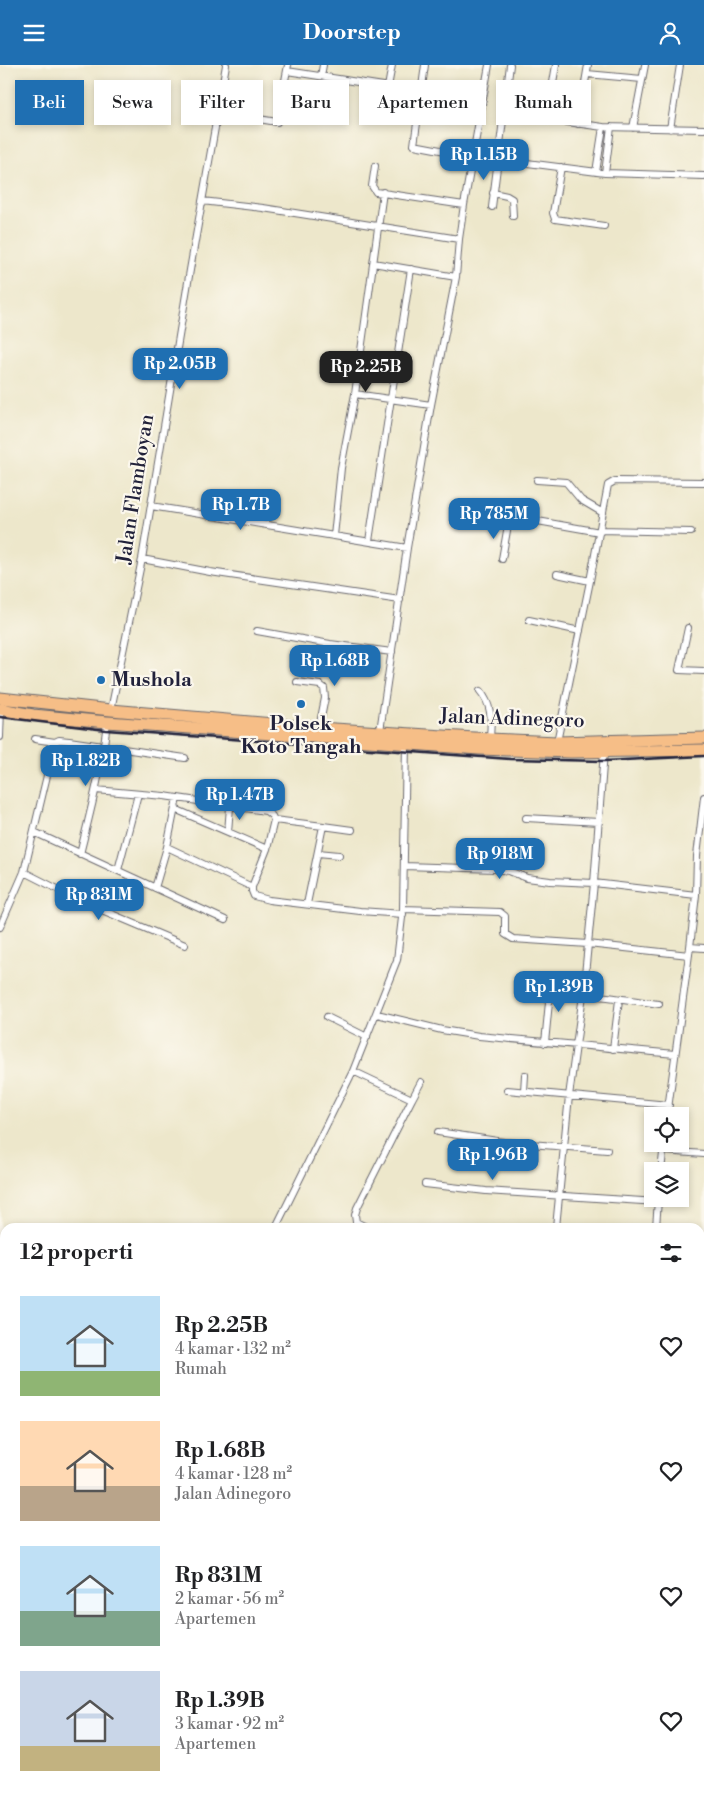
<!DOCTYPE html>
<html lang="id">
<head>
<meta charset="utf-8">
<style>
  body { margin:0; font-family:"Libre Bodoni",serif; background:#f2f2f2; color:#202124; height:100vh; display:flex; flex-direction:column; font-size:19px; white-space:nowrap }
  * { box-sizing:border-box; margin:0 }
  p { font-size:16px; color:#757577 }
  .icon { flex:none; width:28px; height:28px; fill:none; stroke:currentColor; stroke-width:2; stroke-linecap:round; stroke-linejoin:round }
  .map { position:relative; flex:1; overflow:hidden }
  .sheet { position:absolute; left:0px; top:1158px; width:705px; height:571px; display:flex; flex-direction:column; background:#fff; border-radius:15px 15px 0 0; box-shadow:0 2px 8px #0003 }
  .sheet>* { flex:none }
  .top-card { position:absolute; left:15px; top:15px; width:675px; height:45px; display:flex; gap:10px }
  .tools { position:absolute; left:644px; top:1042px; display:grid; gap:10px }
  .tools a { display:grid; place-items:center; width:45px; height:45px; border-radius:0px; background:#fff; box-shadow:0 2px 8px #0003; font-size:25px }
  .price { position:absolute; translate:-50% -42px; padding:0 11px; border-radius:10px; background:#1f6fb2; color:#fff; font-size:16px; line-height:32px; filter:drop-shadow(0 1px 2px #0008) }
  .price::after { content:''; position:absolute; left:50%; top:30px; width:15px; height:11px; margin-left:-8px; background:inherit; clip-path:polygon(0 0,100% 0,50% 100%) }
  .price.current { background:#222; color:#fff }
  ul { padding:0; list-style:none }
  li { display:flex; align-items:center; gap:15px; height:125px; padding:0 20px }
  li span { display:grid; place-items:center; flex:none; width:140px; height:100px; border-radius:0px; color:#555 }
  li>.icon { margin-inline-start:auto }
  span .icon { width:60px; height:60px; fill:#fffc; stroke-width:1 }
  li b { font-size:21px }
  h2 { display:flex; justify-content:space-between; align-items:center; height:60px; padding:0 20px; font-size:21px }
  .chip { padding:0 18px; border-radius:0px; background:#fff; box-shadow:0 2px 8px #0003; font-size:18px; line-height:45px }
  .chip.current { background:#1f6fb2; color:#fff }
  header { display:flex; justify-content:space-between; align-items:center; height:65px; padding:0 20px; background:#1f6fb2; color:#fff; font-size:22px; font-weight:800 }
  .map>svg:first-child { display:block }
</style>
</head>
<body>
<header><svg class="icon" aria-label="menu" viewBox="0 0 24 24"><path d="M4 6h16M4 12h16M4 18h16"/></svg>Doorstep<svg class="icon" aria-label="person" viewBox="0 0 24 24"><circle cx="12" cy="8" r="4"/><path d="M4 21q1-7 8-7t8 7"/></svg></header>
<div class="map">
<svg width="704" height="1728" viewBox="0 0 704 1728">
  <rect width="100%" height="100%" fill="#fbf7ec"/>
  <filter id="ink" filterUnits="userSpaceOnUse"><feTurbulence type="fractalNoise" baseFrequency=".02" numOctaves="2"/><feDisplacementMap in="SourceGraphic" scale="10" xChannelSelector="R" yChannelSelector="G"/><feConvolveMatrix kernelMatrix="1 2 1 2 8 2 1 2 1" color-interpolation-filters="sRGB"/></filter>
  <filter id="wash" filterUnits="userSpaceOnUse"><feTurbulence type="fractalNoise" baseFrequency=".0096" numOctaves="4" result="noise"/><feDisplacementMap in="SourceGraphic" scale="20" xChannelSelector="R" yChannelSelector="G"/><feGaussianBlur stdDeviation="1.12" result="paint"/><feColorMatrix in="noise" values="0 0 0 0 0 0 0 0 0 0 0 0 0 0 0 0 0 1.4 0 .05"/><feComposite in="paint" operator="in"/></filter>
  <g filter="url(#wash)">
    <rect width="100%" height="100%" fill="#ede7cb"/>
  </g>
  <g filter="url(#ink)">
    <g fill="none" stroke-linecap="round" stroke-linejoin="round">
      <g stroke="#69676d" stroke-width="8">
        <path id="street" d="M 425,0 L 414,80 L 472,91 L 605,108 L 704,111
          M 556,0 L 548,47 L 549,52 L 553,55 L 603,62 L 704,64
          M 287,6 L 422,27
          M 587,9 L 642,14
          M 321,11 L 323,0
          M 388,22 L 392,0
          M 217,47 L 277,57 L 288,0
          M 578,59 L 588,0
          M 633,63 L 645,0
          M 670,64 L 680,0
          M 375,101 L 372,121 L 376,127 L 464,140
          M 561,102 L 553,148 L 555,154 L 604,161
          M 596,107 L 603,62
          M 605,108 L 611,62
          M 383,127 L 355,329 L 341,403 L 334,471 L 407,483
          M 493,128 L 507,131 L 512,134 L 513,151
          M 202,136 L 263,143 L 459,174
          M 492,142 L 510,0
          M 373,198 L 456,212
          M 355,329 L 431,340
          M 537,415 L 566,417 L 581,435 L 603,448
          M 151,441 L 334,471
          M 600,465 L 691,467
          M 369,476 L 411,204
          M 142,494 L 210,507 L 400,535
          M 502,494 L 508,460 L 510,454 L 532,455 L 600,467
          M 557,509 L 590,516
          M 529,555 L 580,566
          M 688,563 L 679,605 L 704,606
          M 257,566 L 330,579 L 392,587
          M 297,617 L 320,620 L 324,623 L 325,633 L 319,663
          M 480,626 C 493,641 491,656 490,674
          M 111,645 L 142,494 L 190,205 L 226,0
          M 380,666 L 407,483 L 431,340 L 456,212 L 459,174 L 464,140 L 489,0
          M 0,672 L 1,644
          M 35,674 L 55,677
          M 557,677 L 590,516 L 608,420 L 615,416 L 704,417
          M 96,725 L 164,731 L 266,746 L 272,751 L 274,755 L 267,784 L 252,822 L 252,826 L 254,831 L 269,835 L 360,846 L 403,849
          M 175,744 L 267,784
          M 526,753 L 599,757
          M 274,755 L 323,761 L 307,839
          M 323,761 L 352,765
          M 34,767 L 225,855
          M 228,767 L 230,742
          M 167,782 L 252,822
          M 318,788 L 339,790
          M 80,789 C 91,745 102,702 107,657
          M 404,801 L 496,804 L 509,806 L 527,813 L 550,816 L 594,818 L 696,830
          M 118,805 L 138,729
          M 24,807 L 83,837 L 185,880
          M 155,823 L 167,782 L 177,733
          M 403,844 L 500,847 L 505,851 L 505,869 L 513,874 L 588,879 L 689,890
          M 0,862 L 24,807 L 55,677 L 59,675 L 69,676 L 185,693
          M 690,882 L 704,883
          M 377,949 L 442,965 L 479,971 L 675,989
          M 327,952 L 367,972
          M 545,978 L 549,937 L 553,931 C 574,925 635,936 659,939
          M 613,984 L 619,935
          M 353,1006 L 412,1034 L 421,1017
          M 507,1025 L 669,1040
          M 524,1026 L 525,1010
          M 667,1051 L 690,882 L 696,830 L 697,791 L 704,732
          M 438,1067 L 504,1077 L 607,1085
          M 664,1086 L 704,1089
          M 661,1106 L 664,1079
          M 425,1119 L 486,1126 L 658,1137
          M 276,1162 L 353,1006 L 397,895 L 403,844 L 406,679
          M 366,1162 L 356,1157 L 355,1150 L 357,1143 L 412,1034
          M 556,1162 L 569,1031 L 583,930 L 594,818 L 604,687
          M 656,1162 L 658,1135
          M 700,1247 L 704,1248
          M 15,1728 L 17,1724"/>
      </g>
      <g stroke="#69676d" stroke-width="13">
        <path id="highway" d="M 0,633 L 111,645 L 319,663 L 490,674 L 557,677 L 704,673
          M 0,644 L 33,650 L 107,657 L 479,684 L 571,687 L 704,685
          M 0,1546 L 5,1547
          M 0,1557 L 5,1557
          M 700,1614 L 704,1615
          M 700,1625 L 704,1626"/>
      </g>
      <use href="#street" stroke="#fff" stroke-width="6"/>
      <use href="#highway" stroke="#f6be87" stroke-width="11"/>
      <path stroke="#22223b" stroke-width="2.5" d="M 0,652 L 106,665 L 510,694 L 604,696 L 704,691"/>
    </g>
  </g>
  <g fill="#1f6fb2" stroke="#fbf7ec" stroke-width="2">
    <circle cx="101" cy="615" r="5"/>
    <circle cx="301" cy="639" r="5"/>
  </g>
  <g text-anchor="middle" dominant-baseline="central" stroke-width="4.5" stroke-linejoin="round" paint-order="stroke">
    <g font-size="20" fill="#22223b" stroke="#fbf7ec">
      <text transform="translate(136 424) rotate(-81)">Jalan Flamboyan</text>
      <text transform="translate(512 654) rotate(2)">Jalan Adinegoro</text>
    </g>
    <g font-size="20" font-weight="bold" fill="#22223b" stroke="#fbf7ec" text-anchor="start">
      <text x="111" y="615">Mushola</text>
      <text x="301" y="659" text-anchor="middle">Polsek<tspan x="301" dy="23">Koto Tangah</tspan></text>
    </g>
  </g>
</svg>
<div class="tools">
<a><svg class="icon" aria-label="locate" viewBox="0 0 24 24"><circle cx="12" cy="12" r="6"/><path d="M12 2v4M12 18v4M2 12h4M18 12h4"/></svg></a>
<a><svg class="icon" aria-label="layers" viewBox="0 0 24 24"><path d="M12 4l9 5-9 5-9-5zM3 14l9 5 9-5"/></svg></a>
</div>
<b class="price" style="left:484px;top:116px">Rp 1.15B</b>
<b class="price" style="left:180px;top:325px">Rp 2.05B</b>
<b class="price current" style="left:366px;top:328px">Rp 2.25B</b>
<b class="price" style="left:241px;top:466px">Rp 1.7B</b>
<b class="price" style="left:494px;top:475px">Rp 785M</b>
<b class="price" style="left:335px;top:622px">Rp 1.68B</b>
<b class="price" style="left:86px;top:722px">Rp 1.82B</b>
<b class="price" style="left:240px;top:756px">Rp 1.47B</b>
<b class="price" style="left:500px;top:815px">Rp 918M</b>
<b class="price" style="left:99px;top:856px">Rp 831M</b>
<b class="price" style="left:559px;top:948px">Rp 1.39B</b>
<b class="price" style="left:493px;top:1116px">Rp 1.96B</b>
<div class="top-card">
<a class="chip current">Beli</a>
<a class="chip">Sewa</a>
<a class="chip">Filter</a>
<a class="chip">Baru</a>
<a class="chip">Apartemen</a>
<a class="chip">Rumah</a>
</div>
<section class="sheet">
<h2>12 properti<svg class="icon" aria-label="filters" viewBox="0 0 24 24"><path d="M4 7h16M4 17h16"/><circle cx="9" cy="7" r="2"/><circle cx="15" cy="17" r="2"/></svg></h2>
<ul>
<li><span style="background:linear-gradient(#bfe0f5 75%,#8fb573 0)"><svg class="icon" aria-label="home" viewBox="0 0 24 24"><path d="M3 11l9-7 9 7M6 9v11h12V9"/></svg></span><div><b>Rp 2.25B</b><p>4 kamar · 132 m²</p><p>Rumah</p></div><svg class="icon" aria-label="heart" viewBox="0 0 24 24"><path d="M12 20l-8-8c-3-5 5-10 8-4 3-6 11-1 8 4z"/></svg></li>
<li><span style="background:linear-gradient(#ffd9b3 65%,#b9a48a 0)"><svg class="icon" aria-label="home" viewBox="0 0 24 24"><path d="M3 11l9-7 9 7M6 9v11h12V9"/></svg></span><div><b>Rp 1.68B</b><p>4 kamar · 128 m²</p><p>Jalan Adinegoro</p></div><svg class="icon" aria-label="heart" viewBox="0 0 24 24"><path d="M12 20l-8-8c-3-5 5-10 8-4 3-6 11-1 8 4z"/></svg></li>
<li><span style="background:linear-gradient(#bfe0f5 65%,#7fa58c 0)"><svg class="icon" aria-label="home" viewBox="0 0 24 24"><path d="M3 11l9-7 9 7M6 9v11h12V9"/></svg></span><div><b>Rp 831M</b><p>2 kamar · 56 m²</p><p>Apartemen</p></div><svg class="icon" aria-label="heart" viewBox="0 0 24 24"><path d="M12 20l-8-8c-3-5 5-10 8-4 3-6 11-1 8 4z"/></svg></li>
<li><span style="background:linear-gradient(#c9d6e8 75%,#c2b280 0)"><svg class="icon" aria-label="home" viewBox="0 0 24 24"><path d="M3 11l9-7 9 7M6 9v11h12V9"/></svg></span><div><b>Rp 1.39B</b><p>3 kamar · 92 m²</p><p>Apartemen</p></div><svg class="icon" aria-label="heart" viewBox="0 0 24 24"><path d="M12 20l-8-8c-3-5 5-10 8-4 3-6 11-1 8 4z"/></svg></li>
</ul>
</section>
</div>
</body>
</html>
